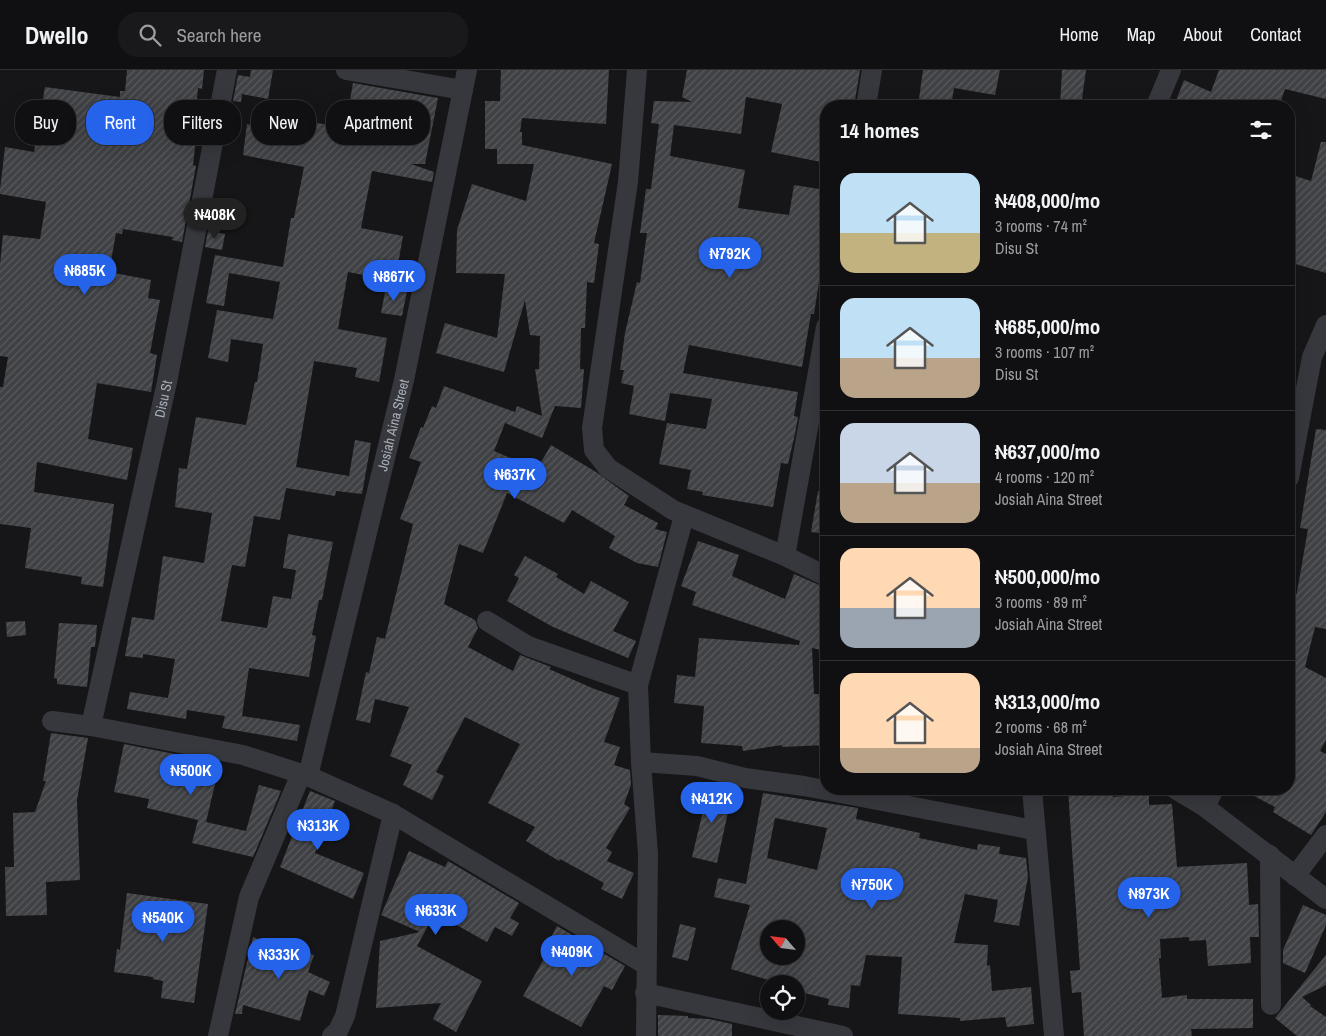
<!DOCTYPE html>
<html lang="en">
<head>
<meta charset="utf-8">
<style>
  body { margin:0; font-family:"Archivo Narrow",sans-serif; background:#19191b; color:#f1f3f6; height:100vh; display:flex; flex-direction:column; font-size:19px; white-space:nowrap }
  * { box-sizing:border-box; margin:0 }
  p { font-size:16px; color:#9c9d9f }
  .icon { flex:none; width:28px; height:28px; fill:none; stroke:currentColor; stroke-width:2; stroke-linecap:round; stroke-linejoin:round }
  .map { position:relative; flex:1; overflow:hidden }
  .sheet { position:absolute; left:820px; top:30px; width:475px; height:695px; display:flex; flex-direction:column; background:#101012; border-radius:20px; box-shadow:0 5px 20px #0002,0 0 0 1px #303032 }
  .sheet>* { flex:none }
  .hud { position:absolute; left:15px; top:30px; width:475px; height:45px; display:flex; gap:10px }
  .needle { width:32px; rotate:298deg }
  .fabs { position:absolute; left:760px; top:850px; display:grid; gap:10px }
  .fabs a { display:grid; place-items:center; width:45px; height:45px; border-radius:50%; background:#101012; box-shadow:0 5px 20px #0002,0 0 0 1px #303032; font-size:25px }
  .price { position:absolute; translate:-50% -42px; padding:0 11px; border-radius:18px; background:#2563eb; color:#fff; font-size:16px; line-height:32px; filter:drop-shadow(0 1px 2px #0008) }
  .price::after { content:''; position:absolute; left:50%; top:30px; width:15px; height:11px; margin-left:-8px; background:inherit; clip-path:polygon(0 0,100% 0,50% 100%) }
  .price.selected { background:#222; color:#fff }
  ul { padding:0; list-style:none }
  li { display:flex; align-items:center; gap:15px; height:125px; padding:0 20px }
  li+li { border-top:1px solid #303032 }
  li span { display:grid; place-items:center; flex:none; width:140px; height:100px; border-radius:15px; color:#555 }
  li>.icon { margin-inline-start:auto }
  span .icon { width:60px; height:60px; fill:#fffc; stroke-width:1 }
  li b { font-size:21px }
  h2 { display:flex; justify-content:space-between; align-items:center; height:60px; padding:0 20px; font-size:21px }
  .tag { padding:0 18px; border-radius:20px; background:#101012; box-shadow:0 5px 20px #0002,0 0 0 1px #303032; font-size:18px; line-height:45px }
  .tag.selected { background:#2563eb; color:#fff }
  header { display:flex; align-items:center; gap:30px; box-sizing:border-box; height:70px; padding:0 25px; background:#101012; border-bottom:1px solid #303032 }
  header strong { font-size:24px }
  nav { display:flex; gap:28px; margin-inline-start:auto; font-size:18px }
  .search { width:350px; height:45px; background:#19191b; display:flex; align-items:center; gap:12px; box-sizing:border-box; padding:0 18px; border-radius:20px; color:#9c9d9f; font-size:19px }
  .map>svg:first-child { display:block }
</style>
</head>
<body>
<header>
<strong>Dwello</strong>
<div class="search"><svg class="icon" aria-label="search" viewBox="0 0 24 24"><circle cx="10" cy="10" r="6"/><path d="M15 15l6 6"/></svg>Search here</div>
<nav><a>Home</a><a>Map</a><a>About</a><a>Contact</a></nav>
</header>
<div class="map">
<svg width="1326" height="966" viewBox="0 0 1326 966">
  <defs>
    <pattern id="building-hatch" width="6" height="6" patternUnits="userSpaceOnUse" patternTransform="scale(1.25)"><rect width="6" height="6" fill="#404145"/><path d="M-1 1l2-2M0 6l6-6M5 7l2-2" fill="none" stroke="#595a5e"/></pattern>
  </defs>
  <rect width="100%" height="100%" fill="#161618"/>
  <path fill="url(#building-hatch)" fill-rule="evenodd" d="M 127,0 L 204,0 L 202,19 L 198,18 L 193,68 L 196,69 L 193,95 L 196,96 L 182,172 L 172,170 L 173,167 L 123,159 L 122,164 L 116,163 L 109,202 L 151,210 L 148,228 L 160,230 L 150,283 L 157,285 L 151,322 L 97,313 L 88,369 L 133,378 L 127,410 L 37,392 L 34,422 L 114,434 L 103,517 L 81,514 L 82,507 L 25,498 L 31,458 L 0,454 L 0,317 L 3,317 L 8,287 L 0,286 L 0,195 L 3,165 L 40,169 L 46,132 L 0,124 L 0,120 L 5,77 L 34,82 L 45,17 L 120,27 L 120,21 L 125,21 Z
    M 251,0 L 273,0 L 268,29 L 242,24 L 241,32 L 233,31 L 238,5 L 250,7 Z
    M 501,0 L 609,0 L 606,54 L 522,48 L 520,62 L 522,62 L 522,75 L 612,94 L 594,173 L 599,174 L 594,213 L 587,212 L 585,258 L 581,258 L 580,299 L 584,299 L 581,338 L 555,336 L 542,368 L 505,353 L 494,381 L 537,399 L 551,375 L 596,402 L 629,426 L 624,435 L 658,453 L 655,459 L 667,462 L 658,497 L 637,493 L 609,478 L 615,466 L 572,440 L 564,453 L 507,423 L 483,483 L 459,474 L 444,534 L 475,550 L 478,558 L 468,577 L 513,601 L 520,585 L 551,597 L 549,599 L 592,618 L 620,628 L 604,672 L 620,677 L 614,695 L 630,700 L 631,715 L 624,734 L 630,738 L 606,778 L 612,782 L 607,791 L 634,803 L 622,829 L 601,819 L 604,813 L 560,789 L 559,791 L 526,771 L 535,757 L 488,733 L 520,674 L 465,647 L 436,702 L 444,706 L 432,730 L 403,715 L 412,695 L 390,686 L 409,637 L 375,629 L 370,653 L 356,650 L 366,602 L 369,603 L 377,567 L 385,569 L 413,454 L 400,449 L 421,392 L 409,388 L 421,357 L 423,358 L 432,336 L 436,338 L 444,316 L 515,342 L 517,336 L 542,346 L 535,299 L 539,299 L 540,266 L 530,265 L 525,230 L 504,302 L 436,283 L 445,253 L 497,268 L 505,204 L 456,203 L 457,160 L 472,114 L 526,131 L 534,94 L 497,94 L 497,79 L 485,79 L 485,31 L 500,31 Z
    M 687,0 L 860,0 L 854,36 L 826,36 L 826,93 L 771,82 L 782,34 L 746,27 L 741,64 L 674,55 L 670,86 L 745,100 L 738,138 L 789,145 L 794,115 L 826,120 L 826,168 L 814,244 L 811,244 L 802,297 L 689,275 L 683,303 L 798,322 L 794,346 L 798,347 L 795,364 L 788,394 L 781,393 L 773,437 L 702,425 L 703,422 L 687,419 L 691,400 L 659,394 L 667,353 L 706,359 L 712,329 L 670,323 L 665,351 L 629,344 L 634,316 L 621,313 L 624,300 L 620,300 L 625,263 L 637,212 L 640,213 L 647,163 L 640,163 L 646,119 L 651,119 L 659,54 L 651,53 L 654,31 L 692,32 L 682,27 Z
    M 923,0 L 1000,0 L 995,25 L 954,18 L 951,36 L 918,36 Z
    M 1062,0 L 1086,0 L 1081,36 L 1060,36 Z
    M 1219,0 L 1326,0 L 1326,29 L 1285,19 L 1279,36 L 1174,36 L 1184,10 L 1211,22 Z
    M 353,13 L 438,28 L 425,94 L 411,94 L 434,102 L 432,112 L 372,101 L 361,158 L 403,166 L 395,211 L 348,202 L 338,259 L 387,268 L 379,312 L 355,307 L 357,298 L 314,291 L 296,397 L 349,406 L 355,370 L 371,373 L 362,424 L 336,421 L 335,426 L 286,418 L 280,450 L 254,446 L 245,497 L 232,495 L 221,551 L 267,558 L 273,526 L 291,529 L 296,500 L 283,498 L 288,464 L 333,472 L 322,530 L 319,530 L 312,565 L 316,566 L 309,607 L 249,598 L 242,646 L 300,655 L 297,671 L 222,658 L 225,646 L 187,640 L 186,649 L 127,639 L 130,622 L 168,628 L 175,589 L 143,584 L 143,588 L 125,586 L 132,547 L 154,550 L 163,486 L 204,493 L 212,443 L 175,437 L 179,398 L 187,399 L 196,347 L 246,355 L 255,312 L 257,312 L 263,274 L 231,269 L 228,292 L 208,288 L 217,240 L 273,249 L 280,212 L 229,203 L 224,236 L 206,233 L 215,185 L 283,197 L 291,148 L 294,148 L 304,97 L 243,85 L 247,54 L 310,65 L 312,52 L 345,58 Z
    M 1321,72 L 1326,72 L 1326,203 L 1289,192 L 1289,104 L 1311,111 Z
    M 208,161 L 225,164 L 222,180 L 205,177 Z
    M 386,217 L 407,221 L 402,246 L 381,243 Z
    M 1316,359 L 1326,360 L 1326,559 L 1315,557 L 1305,597 L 1326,608 L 1326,670 L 1320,681 L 1326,684 L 1326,742 L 1311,765 L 1273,742 L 1275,737 L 1241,719 L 1289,719 L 1289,552 L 1297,522 L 1308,459 L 1300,458 Z
    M 818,421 L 826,421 L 826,464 L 811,462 Z
    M 698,471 L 739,485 L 732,506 L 785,529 L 794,504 L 826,518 L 826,581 L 812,578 L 814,624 L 826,624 L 826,675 L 782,677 L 782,675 L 743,681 L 742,676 L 701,673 L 704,636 L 674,633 L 677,605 L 695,607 L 699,568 L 799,575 L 800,571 L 692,535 L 696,522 L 681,516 Z
    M 525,486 L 558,504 L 556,507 L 584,524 L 591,511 L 629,532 L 613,561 L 636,571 L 628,588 L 553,557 L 507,531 L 519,508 L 514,505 Z
    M 25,551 L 26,565 L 7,567 L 6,552 Z
    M 59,553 L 97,555 L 95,577 L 91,577 L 87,617 L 57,614 L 57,609 L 54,608 Z
    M 51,663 L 88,668 L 77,730 L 80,810 L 46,812 L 47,845 L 6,846 L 5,797 L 14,797 L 13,743 L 35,742 L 46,711 L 43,711 Z
    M 124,674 L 220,693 L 206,752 L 246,761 L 259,715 L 281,721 L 253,787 L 192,773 L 198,750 L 147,738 L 149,729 L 114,722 Z
    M 710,712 L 726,715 L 724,727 L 731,728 L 717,793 L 692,787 Z
    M 1068,719 L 1113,719 L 1113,727 L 1149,724 L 1149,735 L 1172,734 L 1177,797 L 1247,793 L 1249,835 L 1258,834 L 1259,867 L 1250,867 L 1251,893 L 1208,896 L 1206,870 L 1189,871 L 1189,867 L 1160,869 L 1161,888 L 1159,888 L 1162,928 L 1187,925 L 1187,929 L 1253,929 L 1253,958 L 1191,959 L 1192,966 L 1084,966 L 1081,922 L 1072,923 L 1070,901 L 1080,900 Z
    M 310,721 L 335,731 L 315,783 L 364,803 L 353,829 L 280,797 Z
    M 763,723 L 858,738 L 856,749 L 920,763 L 919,768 L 977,780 L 978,774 L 1000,777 L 999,784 L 1026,788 L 1028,807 L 1019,856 L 994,852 L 998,830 L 965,824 L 954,873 L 988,875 L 987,896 L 990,895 L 992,921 L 1031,917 L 1034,954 L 1007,957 L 1005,947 L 960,951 L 960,948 L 898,944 L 902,887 L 866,885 L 860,916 L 851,915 L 849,938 L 828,935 L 829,929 L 796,921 L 796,914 L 782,914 L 731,899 L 750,835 L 714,827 L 718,808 L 746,814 ZM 775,748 L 827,758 L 817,800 L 767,788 ZM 769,859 L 796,859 L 796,886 L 769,886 Z
    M 409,781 L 445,797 L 448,791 L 519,833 L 510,848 L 519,853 L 512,866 L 495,857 L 487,872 L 435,843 L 417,876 L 482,911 L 456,962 L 433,949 L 441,933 L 376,938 L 380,871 L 420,862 L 381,845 Z
    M 127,823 L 208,834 L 194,933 L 161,928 L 163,911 L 153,909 L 153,907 L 114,902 L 117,879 L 120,880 Z
    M 1303,835 L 1326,845 L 1326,855 L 1305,903 L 1283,893 L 1283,880 Z
    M 680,854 L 696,858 L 688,891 L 672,887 Z
    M 557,856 L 625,896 L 612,920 L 604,916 L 581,957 L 523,926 L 546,885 L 543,883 Z
    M 253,867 L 272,875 L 273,871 L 314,885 L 308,902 L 330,912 L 324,926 L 309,920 L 300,951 L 243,935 L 242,944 L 235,944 Z
    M 1326,885 L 1326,915 L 1302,927 L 1311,935 L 1310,936 L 1326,947 L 1326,966 L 1297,966 L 1275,948 Z
    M 658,945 L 688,946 L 688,948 L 709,949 L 732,954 L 732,966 L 658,966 Z"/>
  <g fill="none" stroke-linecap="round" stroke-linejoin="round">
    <g stroke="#37383d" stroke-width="20">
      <path d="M 346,0 L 463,20"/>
      <path d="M 637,0 L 628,112 L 592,358 L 594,380 L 608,398 L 673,440 L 785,486 L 826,506"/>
      <path d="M 866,36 L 872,0"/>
      <path d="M 1156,36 L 1171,0"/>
      <path d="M 1289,408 L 1312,287 L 1326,255"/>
      <path d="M 785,486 L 826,257"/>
      <path d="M 487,551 L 528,576 L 638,615"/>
      <path d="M 52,651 L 91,656 L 243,685 L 308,706 L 393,744 L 646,895"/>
      <path id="s1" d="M 91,656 L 167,312 L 227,0"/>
      <path d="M 641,692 L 697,696 L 745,708 L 804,716 L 1034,760"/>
      <path id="s2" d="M 308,706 L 404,310 L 467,0"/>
      <path d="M 1032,719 L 1054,966"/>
      <path d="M 1175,719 L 1205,737 L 1326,829"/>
      <path d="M 1205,737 L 1214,719"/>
      <path d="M 1270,785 L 1271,935"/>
      <path d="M 1295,806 L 1326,765"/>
      <path d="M 645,923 L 843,966"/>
      <path d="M 218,966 L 249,827 L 301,704"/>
      <path d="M 332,966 L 338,961 L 345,946 L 393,744"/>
      <path d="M 646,966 L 648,784 L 641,692 L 638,615 L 684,446"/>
    </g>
  </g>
  <g text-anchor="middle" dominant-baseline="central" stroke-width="4" stroke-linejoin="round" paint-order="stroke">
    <g font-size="14" fill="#a8adb8" stroke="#111113">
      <text stroke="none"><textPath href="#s1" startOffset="335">Disu St</textPath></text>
      <text stroke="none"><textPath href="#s2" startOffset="361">Josiah Aina Street</textPath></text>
    </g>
  </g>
</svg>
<div class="fabs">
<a><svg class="needle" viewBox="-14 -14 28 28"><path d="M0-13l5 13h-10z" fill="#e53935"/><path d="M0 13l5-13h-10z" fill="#9c9d9f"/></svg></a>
<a><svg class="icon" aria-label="locate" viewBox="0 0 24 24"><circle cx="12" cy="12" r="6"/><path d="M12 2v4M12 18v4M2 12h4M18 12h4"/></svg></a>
</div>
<b class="price selected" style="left:215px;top:170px">₦408K</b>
<b class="price" style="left:730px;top:209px">₦792K</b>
<b class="price" style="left:85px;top:226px">₦685K</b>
<b class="price" style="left:394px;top:232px">₦867K</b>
<b class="price" style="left:515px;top:430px">₦637K</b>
<b class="price" style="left:191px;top:726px">₦500K</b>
<b class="price" style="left:712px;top:754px">₦412K</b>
<b class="price" style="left:318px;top:781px">₦313K</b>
<b class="price" style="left:872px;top:840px">₦750K</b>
<b class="price" style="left:1149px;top:849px">₦973K</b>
<b class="price" style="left:436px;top:866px">₦633K</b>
<b class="price" style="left:163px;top:873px">₦540K</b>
<b class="price" style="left:572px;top:907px">₦409K</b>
<b class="price" style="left:279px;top:910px">₦333K</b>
<div class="hud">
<a class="tag">Buy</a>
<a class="tag selected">Rent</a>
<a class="tag">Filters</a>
<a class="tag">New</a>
<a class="tag">Apartment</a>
</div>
<section class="sheet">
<h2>14 homes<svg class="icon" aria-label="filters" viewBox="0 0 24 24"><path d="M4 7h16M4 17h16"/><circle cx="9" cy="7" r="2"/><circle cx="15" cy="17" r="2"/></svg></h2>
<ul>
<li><span style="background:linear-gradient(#bfe0f5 60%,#c2b280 0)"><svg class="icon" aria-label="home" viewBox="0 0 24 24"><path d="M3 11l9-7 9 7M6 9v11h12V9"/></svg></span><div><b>₦408,000/mo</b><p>3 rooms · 74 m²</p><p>Disu St</p></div></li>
<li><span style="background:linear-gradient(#bfe0f5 60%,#b9a48a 0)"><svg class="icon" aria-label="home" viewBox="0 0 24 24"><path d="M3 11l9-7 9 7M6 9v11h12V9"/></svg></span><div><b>₦685,000/mo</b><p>3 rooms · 107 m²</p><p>Disu St</p></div></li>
<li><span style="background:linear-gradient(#c9d6e8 60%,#b9a48a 0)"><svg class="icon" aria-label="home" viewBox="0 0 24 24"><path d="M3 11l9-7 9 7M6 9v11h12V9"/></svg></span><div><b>₦637,000/mo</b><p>4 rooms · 120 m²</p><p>Josiah Aina Street</p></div></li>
<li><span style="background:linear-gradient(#ffd9b3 60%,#9aa5b1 0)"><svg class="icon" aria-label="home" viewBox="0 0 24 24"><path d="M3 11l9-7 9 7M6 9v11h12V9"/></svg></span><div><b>₦500,000/mo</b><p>3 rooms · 89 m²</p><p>Josiah Aina Street</p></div></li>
<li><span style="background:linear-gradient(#ffd9b3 75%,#b9a48a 0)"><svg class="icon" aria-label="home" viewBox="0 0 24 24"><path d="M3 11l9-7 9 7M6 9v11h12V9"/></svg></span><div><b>₦313,000/mo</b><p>2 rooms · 68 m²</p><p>Josiah Aina Street</p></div></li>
</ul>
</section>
</div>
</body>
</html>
